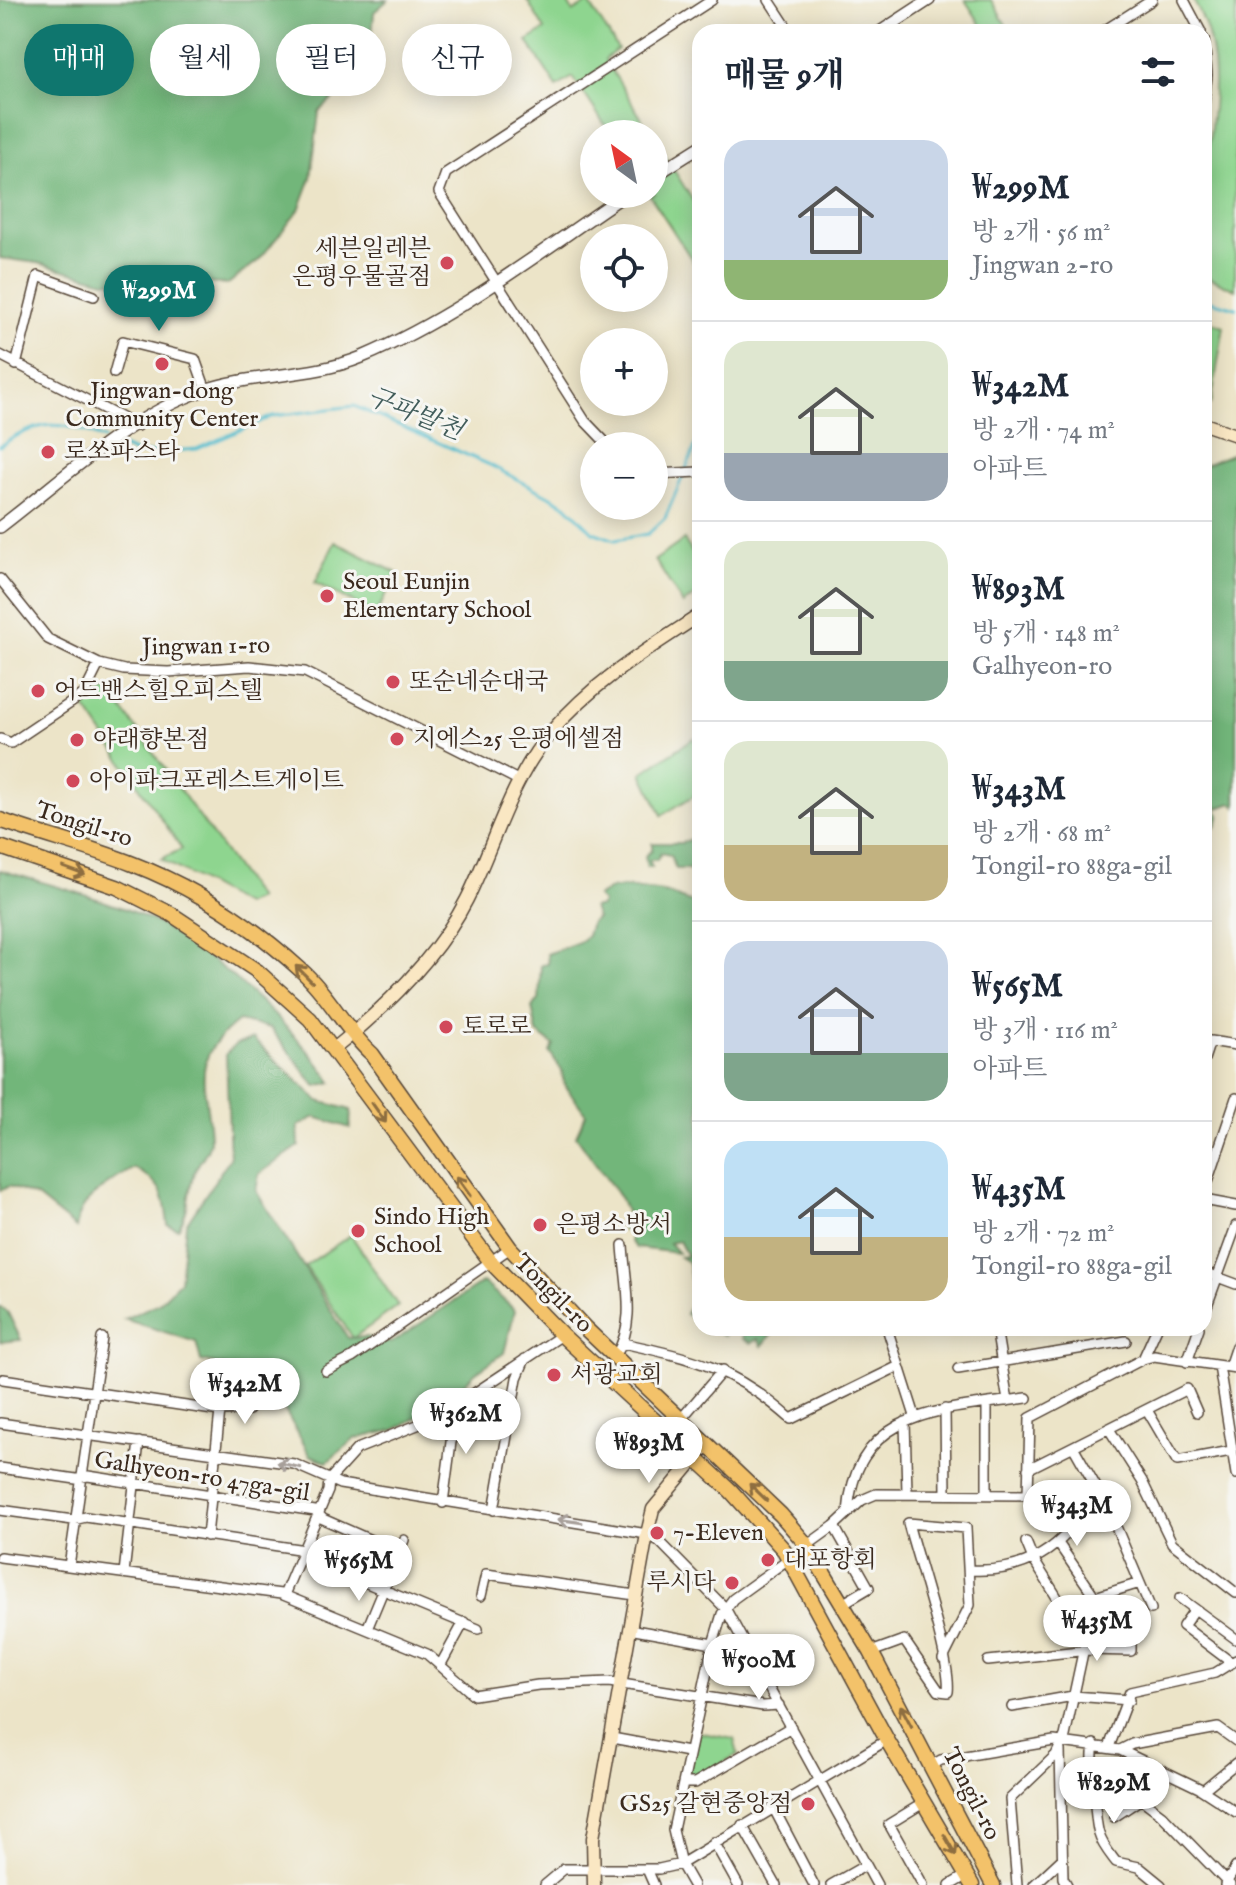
<!DOCTYPE html>
<html lang="ko">
<head>
<meta charset="utf-8">
<style>
  body { margin:0; font-family:"IM FELL English","Noto Serif KR",serif; background:#f6f6f7; color:#1f2937; height:100vh; display:flex; flex-direction:column; font-size:30px; white-space:nowrap }
  * { box-sizing:border-box; margin:0 }
  p { font-size:26px; color:#747a83 }
  .icon { flex:none; width:44px; height:44px; fill:none; stroke:currentColor; stroke-width:2; stroke-linecap:round; stroke-linejoin:round }
  .map { position:relative; flex:1; overflow:hidden }
  .drawer { position:absolute; left:692px; top:24px; width:520px; height:1312px; display:flex; flex-direction:column; background:#fff; border-radius:24px; box-shadow:0 4px 20px #0003 }
  .drawer>* { flex:none }
  .guide { position:absolute; left:24px; top:24px; width:548px; height:72px; display:flex; gap:16px }
  .needle { width:52px; rotate:327deg }
  .fabs { position:absolute; left:580px; top:120px; display:grid; gap:16px }
  .fabs a { display:grid; place-items:center; width:88px; height:88px; border-radius:50%; background:#fff; box-shadow:0 4px 20px #0003; font-size:40px }
  .price { position:absolute; translate:-50% -68px; padding:0 18px; border-radius:28px; background:#fff; color:#222; font-size:26px; line-height:52px; filter:drop-shadow(0 2px 4px #0008) }
  .price::after { content:''; position:absolute; left:50%; top:48px; width:24px; height:18px; margin-left:-12px; background:inherit; clip-path:polygon(0 0,100% 0,50% 100%) }
  .price.selected { background:#0f766e; color:#fff }
  ul { padding:0; list-style:none }
  li { display:flex; align-items:center; gap:24px; height:200px; padding:0 32px }
  li+li { border-top:2px solid #e0e1e3 }
  li span { display:grid; place-items:center; flex:none; width:224px; height:160px; border-radius:24px; color:#555 }
  li>.icon { margin-inline-start:auto }
  span .icon { width:96px; height:96px; fill:#fffc; stroke-width:1 }
  li b { font-size:34px }
  h2 { display:flex; justify-content:space-between; align-items:center; height:96px; padding:0 32px; font-size:34px }
  .pill { padding:0 28px; border-radius:36px; background:#fff; box-shadow:0 4px 20px #0003; font-size:28px; line-height:72px }
  .pill.selected { background:#0f766e; color:#fff }
  .map>svg:first-child { display:block }
</style>
</head>
<body>
<div class="map">
<svg width="1236" height="1885" viewBox="0 0 1236 1885">
  <rect width="100%" height="100%" fill="#f6f6f2"/>
  <filter id="ink" filterUnits="userSpaceOnUse"><feTurbulence type="fractalNoise" baseFrequency=".0125" numOctaves="2"/><feDisplacementMap in="SourceGraphic" scale="16" xChannelSelector="R" yChannelSelector="G"/><feConvolveMatrix kernelMatrix="1 2 1 2 8 2 1 2 1" color-interpolation-filters="sRGB"/></filter>
  <filter id="wash" filterUnits="userSpaceOnUse"><feTurbulence type="fractalNoise" baseFrequency=".006" numOctaves="4" result="noise"/><feDisplacementMap in="SourceGraphic" scale="32" xChannelSelector="R" yChannelSelector="G"/><feGaussianBlur stdDeviation="1.8" result="paint"/><feColorMatrix in="noise" values="0 0 0 0 0 0 0 0 0 0 0 0 0 0 0 0 0 1.4 0 .05"/><feComposite in="paint" operator="in"/></filter>
  <g filter="url(#wash)">
    <rect width="100%" height="100%" fill="#ece4c8"/>
    <path fill="#8ed58f" stroke="#648056" stroke-width="2" d="M 527,0 L 566,0 L 573,12 L 589,3 L 618,49 L 605,59 L 651,134 L 611,134 L 573,77 L 557,87 L 527,41 L 545,30 Z
      M 965,0 L 991,0 L 1009,30 L 986,32 Z
      M 1193,0 L 1236,1 L 1235,290 L 1204,275 C 1204,246 1202,217 1204,188 C 1209,123 1229,59 1193,0 Z
      M 654,138 L 700,212 L 700,272 L 649,194 L 654,194 Z
      M 1204,320 L 1224,326 L 1211,404 L 1204,403 Z
      M 684,540 L 700,564 L 700,592 L 683,604 L 655,560 Z
      M 335,542 L 397,573 L 376,614 L 315,583 Z
      M 108,689 L 258,899 L 244,905 L 161,859 L 182,849 L 84,706 Z
      M 694,738 L 700,749 L 700,792 L 662,815 L 642,773 Z
      M 351,1235 L 398,1306 L 353,1338 L 305,1266 Z
      M 697,1732 L 734,1739 L 738,1754 L 695,1779 L 686,1779 Z"/>
    <path fill="#72b67a" stroke="#56704c" stroke-width="2" d="M 0,0 L 388,0 L 374,12 L 370,64 L 319,112 L 311,178 L 299,210 L 259,260 L 228,284 L 105,281 L 38,263 L 0,258 Z
      M 1236,452 L 1236,807 L 1232,803 L 1216,809 L 1220,815 L 1216,827 L 1204,831 L 1204,465 Z
      M 693,838 L 700,838 L 700,876 L 688,869 L 676,869 L 670,855 L 661,853 L 657,860 L 649,860 L 652,867 L 647,867 L 645,856 L 652,850 L 652,843 L 682,843 Z
      M 0,870 C 47,884 95,896 140,915 C 199,939 296,1028 332,1082 L 316,1086 L 270,1028 L 238,1021 C 186,1061 208,1085 210,1138 C 211,1151 196,1163 193,1176 C 187,1197 190,1210 178,1229 L 168,1225 C 164,1192 163,1185 134,1168 C 109,1183 79,1198 76,1228 L 37,1197 L 9,1186 L 0,1191 Z
      M 624,887 C 634,889 664,891 670,894 C 679,898 690,904 700,903 L 700,1323 L 686,1314 L 697,1289 L 692,1286 L 688,1262 L 680,1257 L 687,1256 L 679,1241 L 669,1243 L 678,1253 L 636,1248 L 630,1242 L 631,1234 L 637,1235 L 639,1230 L 624,1231 L 619,1225 L 628,1217 L 621,1199 L 576,1136 L 586,1114 L 564,1084 L 562,1071 L 550,1052 L 554,1045 L 537,1033 L 532,1007 L 539,1000 L 541,965 L 548,964 L 547,954 L 579,942 L 587,936 L 591,922 L 597,918 L 593,908 L 601,906 L 602,902 L 597,897 L 610,889 Z
      M 253,1039 L 319,1101 L 351,1110 L 350,1128 L 315,1117 L 298,1126 L 299,1146 L 259,1174 L 256,1191 L 348,1338 L 367,1337 L 391,1343 L 483,1282 L 515,1310 L 504,1353 L 475,1373 L 443,1404 L 394,1430 L 355,1439 L 327,1462 L 310,1455 L 265,1375 L 201,1361 L 196,1342 L 124,1319 L 159,1303 L 180,1281 L 186,1224 L 230,1158 L 226,1054 L 236,1044 Z
      M 0,1307 L 8,1313 L 21,1340 L 0,1342 Z
      M 713,1328 L 777,1328 L 762,1346 L 758,1339 L 751,1343 L 743,1339 L 742,1333 L 726,1331 L 724,1335 Z"/>
    <g fill="none" stroke-linecap="round" stroke-linejoin="round">
      <path stroke="#50bbcc" stroke-width="3" d="M 1204,299 L 1236,308
        M 115,444 L 138,454 L 197,449 L 273,416 L 354,406 L 490,465 L 566,505 L 593,532 L 615,540 L 648,534 L 665,518 L 683,476
        M 0,446 C 40,419 61,420 104,439
        M 686,469 L 700,435"/>
    </g>
  </g>
  <g filter="url(#ink)">
    <g fill="none" stroke-linecap="round" stroke-linejoin="round">
      <g stroke="#564638" stroke-width="12">
        <path id="minor" d="M 769,0 L 790,32
          M 1184,0 L 1201,32
          M 1102,32 L 1152,0
          M 1204,39 L 1207,75 L 1204,104
          M 0,355 L 137,426
          M 16,365 L 38,276 L 94,296
          M 114,373 L 123,341 L 195,359 L 206,390
          M 609,446 L 585,421 L 439,192 L 446,173 L 712,0
          M 654,474 L 700,472
          M 0,579 L 48,639 L 99,664 L 124,670 L 168,672 L 249,666 L 305,672 L 518,780
          M 0,739 L 11,743 L 84,694 L 99,664
          M 1204,1059 L 1210,1041 L 1236,1045
          M 1204,1193 L 1236,1098
          M 1204,1200 L 1236,1206
          M 1204,1272 L 1236,1284
          M 1204,1314 L 1236,1226
          M 887,1328 L 915,1416
          M 996,1328 L 1008,1401
          M 623,1343 C 696,1359 734,1368 791,1419 L 899,1366
          M 616,1355 C 637,1321 625,1283 623,1245
          M 1143,1359 L 1154,1356 L 1236,1368
          M 1187,1362 L 1199,1328
          M 1219,1366 L 1236,1474
          M 1229,1367 L 1236,1346
          M 958,1369 L 1126,1341
          M 326,1371 L 352,1358 L 510,1248
          M 3,1379 L 220,1411 L 249,1410 L 252,1405
          M 945,1409 L 946,1493
          M 1147,1410 L 1177,1461 L 1231,1451
          M 681,1419 L 723,1370
          M 905,1422 L 907,1492
          M 0,1423 L 294,1464 L 340,1484 L 647,1534 L 659,1541 L 725,1608 L 877,1885
          M 1109,1429 L 1142,1481 L 1172,1543 L 1236,1593
          M 1074,1448 L 1112,1515
          M 0,1468 L 76,1479 L 88,1476 L 315,1511 L 323,1519 L 398,1552
          M 1028,1469 L 1187,1389 L 1197,1412
          M 987,1494 L 987,1404
          M 1028,1495 L 1030,1418 L 1143,1359 L 1157,1328
          M 443,1503 L 456,1404
          M 0,1510 L 73,1520 L 86,1517 L 298,1549 L 309,1559 L 478,1629
          M 494,1510 L 517,1378 L 525,1359
          M 848,1512 C 856,1407 946,1410 1027,1398
          M 834,1526 L 869,1588 L 842,1604
          M 1117,1529 L 1151,1609
          M 207,1536 L 220,1411
          M 1026,1542 L 1033,1559 L 1068,1615 L 1091,1614
          M 1058,1543 L 1095,1597
          M 0,1557 L 281,1594 L 427,1654 L 474,1695 L 538,1685 L 609,1682 L 763,1706 L 779,1705
          M 69,1566 L 102,1338
          M 124,1573 L 139,1442
          M 284,1595 L 328,1491 L 329,1480 L 357,1449 L 440,1416 L 562,1335
          M 481,1596 L 486,1574 L 635,1595
          M 1180,1598 L 1236,1639
          M 1195,1609 L 1183,1626 L 1232,1663
          M 367,1629 L 404,1540
          M 629,1629 L 713,1644
          M 871,1652 L 904,1640 L 939,1691 L 948,1692 C 952,1662 917,1559 908,1523 L 966,1528 L 970,1605 L 943,1659
          M 988,1661 L 1088,1650 L 1131,1651 L 1131,1629
          M 441,1664 L 464,1622
          M 1012,1707 L 1073,1696 L 1129,1700
          M 612,1738 L 688,1752
          M 1094,1744 C 1091,1756 1095,1822 1099,1834 C 1102,1845 1110,1854 1116,1862 L 1139,1867 L 1161,1885
          M 1109,1747 L 1130,1692 L 1215,1673 L 1236,1660
          M 1060,1750 L 1063,1878 L 1067,1885
          M 1120,1750 L 1199,1788 L 1236,1812
          M 932,1765 L 941,1760 L 1054,1741 L 1120,1750 L 1132,1744 L 1218,1728 L 1236,1741
          M 683,1783 L 695,1783 L 791,1727
          M 1203,1790 L 1236,1763
          M 1141,1799 L 1161,1814 L 1230,1885
          M 773,1807 L 814,1885
          M 1114,1817 L 1141,1799 L 1157,1771
          M 742,1825 L 776,1885
          M 714,1842 L 738,1885
          M 647,1869 L 654,1885
          M 545,1885 L 564,1869 L 659,1869 L 681,1864 L 887,1740
          M 693,1885 L 681,1864 L 673,1830 L 713,1644 L 722,1614 L 733,1599 L 834,1526 L 862,1500 L 876,1494 L 1028,1495 L 1045,1489 L 1069,1531 C 1043,1561 1008,1572 970,1570
          M 831,1885 L 866,1865
          M 923,1885 L 889,1824 L 925,1802
          M 950,1885 L 967,1875
          M 1017,1885 L 1010,1799 L 1056,1755 L 1065,1736 L 1095,1597 L 1140,1583
          M 1034,1885 L 1063,1858
          M 1225,1885 L 1236,1867"/>
      </g>
      <g stroke="#564638" stroke-width="14">
        <path id="tertiary" d="M 880,32 L 929,0
          M 654,176 L 700,147
          M 0,527 C 62,480 127,417 202,391 C 253,373 311,378 362,357 C 457,317 541,251 626,194"/>
      </g>
      <g stroke="#564638" stroke-width="15">
        <path id="secondary" d="M 1204,424 L 1236,435
          M 334,1049 C 385,1008 437,958 467,899 C 495,843 510,780 552,731 C 593,682 648,649 700,615
          M 594,1885 L 593,1838 L 647,1534 L 653,1509 L 707,1444"/>
      </g>
      <g stroke="#564638" stroke-width="17">
        <path id="primary" d="M 0,820 C 44,836 90,847 133,864 C 195,888 253,926 302,971 C 330,996 345,1030 372,1054 L 510,1248 L 586,1329 L 781,1515 L 806,1544 L 871,1652 L 993,1885
          M 0,847 L 117,887 L 171,914 L 257,971 L 310,1019 L 491,1262 L 562,1335 L 731,1491 L 784,1550 L 887,1740 L 972,1885"/>
      </g>
      <use href="#minor" stroke="#fff" stroke-width="9"/>
      <use href="#tertiary" stroke="#fff" stroke-width="11"/>
      <use href="#secondary" stroke="#fae7c3" stroke-width="12"/>
      <use href="#primary" stroke="#f3c26a" stroke-width="14"/>
    </g>
    <defs><path id="oneway-shaft" d="M-6 0H5M1.5-3L5.5 0L1.5 3" fill="none" stroke-width="1.6" stroke-linecap="round" stroke-linejoin="round" transform="scale(2)"/></defs>
    <g stroke="#8e6e40">
      <use href="#oneway-shaft" transform="translate(74 871) rotate(20)"/>
      <use href="#oneway-shaft" transform="translate(304 974) rotate(-135)"/>
      <use href="#oneway-shaft" transform="translate(379 1113) rotate(55)"/>
      <use href="#oneway-shaft" transform="translate(463 1186) rotate(-126)"/>
      <use href="#oneway-shaft" transform="translate(758 1492) rotate(-136)"/>
      <use href="#oneway-shaft" transform="translate(906 1716) rotate(-118)"/>
      <use href="#oneway-shaft" transform="translate(950 1845) rotate(60)"/>
    </g>
    <g stroke="#a79f9a">
      <use href="#oneway-shaft" transform="translate(289 1465) rotate(-167)"/>
      <use href="#oneway-shaft" transform="translate(570 1521) rotate(-172)"/>
    </g>
  </g>
  <g fill="#d1495b" stroke="#f6f6f2" stroke-width="3">
    <circle cx="447" cy="263" r="8"/>
    <circle cx="162" cy="364" r="8"/>
    <circle cx="48" cy="452" r="8"/>
    <circle cx="327" cy="596" r="8"/>
    <circle cx="393" cy="682" r="8"/>
    <circle cx="38" cy="691" r="8"/>
    <circle cx="397" cy="739" r="8"/>
    <circle cx="77" cy="740" r="8"/>
    <circle cx="73" cy="781" r="8"/>
    <circle cx="446" cy="1027" r="8"/>
    <circle cx="540" cy="1225" r="8"/>
    <circle cx="358" cy="1231" r="8"/>
    <circle cx="554" cy="1375" r="8"/>
    <circle cx="657" cy="1533" r="8"/>
    <circle cx="768" cy="1560" r="8"/>
    <circle cx="732" cy="1583" r="8"/>
    <circle cx="808" cy="1804" r="8"/>
  </g>
  <g text-anchor="middle" dominant-baseline="central" stroke-width="6" stroke-linejoin="round" paint-order="stroke">
    <g font-size="24" fill="#3b2a1e" stroke="#f6f6f2" text-anchor="start">
      <text x="431" y="249" text-anchor="end">세븐일레븐<tspan x="431" dy="28">은평우물골점</tspan></text>
      <text x="162" y="391" text-anchor="middle">Jingwan-dong<tspan x="162" dy="28">Community Center</tspan></text>
      <text x="64" y="452">로쏘파스타</text>
      <text x="343" y="582">Seoul Eunjin<tspan x="343" dy="28">Elementary School</tspan></text>
      <text x="409" y="682">또순네순대국</text>
      <text x="54" y="691">어드밴스힐오피스텔</text>
      <text x="413" y="739">지에스25 은평에셀점</text>
      <text x="93" y="740">야래향본점</text>
      <text x="89" y="781">아이파크포레스트게이트</text>
      <text x="462" y="1027">토로로</text>
      <text x="374" y="1217">Sindo High<tspan x="374" dy="28">School</tspan></text>
      <text x="556" y="1225">은평소방서</text>
      <text x="570" y="1375">서광교회</text>
      <text x="673" y="1533">7-Eleven</text>
      <text x="784" y="1560">대포항회</text>
      <text x="716" y="1583" text-anchor="end">루시다</text>
      <text x="792" y="1804" text-anchor="end">GS25 갈현중앙점</text>
    </g>
    <g font-size="24" fill="#3b2a1e" stroke="#f6f6f2">
      <text transform="translate(206 647) rotate(-1)">Jingwan 1-ro</text>
      <text transform="translate(84 825) rotate(18)">Tongil-ro</text>
      <text transform="translate(553 1294) rotate(45)">Tongil-ro</text>
      <text transform="translate(202 1477) rotate(9)">Galhyeon-ro 47ga-gil</text>
      <text transform="translate(971 1794) rotate(63)">Tongil-ro</text>
    </g>
    <g font-size="26" font-style="italic" fill="#425d5b" stroke="#f6f6f2">
      <text transform="translate(415 414) rotate(22)">구파발천</text>
    </g>
  </g>
</svg>
<div class="fabs">
<a><svg class="needle" viewBox="-14 -14 28 28"><path d="M0-13l5 13h-10z" fill="#e53935"/><path d="M0 13l5-13h-10z" fill="#747a83"/></svg></a>
<a><svg class="icon" aria-label="locate" viewBox="0 0 24 24"><circle cx="12" cy="12" r="6"/><path d="M12 2v4M12 18v4M2 12h4M18 12h4"/></svg></a>
<a>+</a>
<a>−</a>
</div>
<b class="price selected" style="left:159px;top:333px">₩299M</b>
<b class="price" style="left:245px;top:1426px">₩342M</b>
<b class="price" style="left:466px;top:1456px">₩362M</b>
<b class="price" style="left:649px;top:1485px">₩893M</b>
<b class="price" style="left:1077px;top:1548px">₩343M</b>
<b class="price" style="left:359px;top:1603px">₩565M</b>
<b class="price" style="left:1097px;top:1663px">₩435M</b>
<b class="price" style="left:759px;top:1702px">₩500M</b>
<b class="price" style="left:1114px;top:1825px">₩829M</b>
<div class="guide">
<a class="pill selected">매매</a>
<a class="pill">월세</a>
<a class="pill">필터</a>
<a class="pill">신규</a>
</div>
<section class="drawer">
<h2>매물 9개<svg class="icon" aria-label="filters" viewBox="0 0 24 24"><path d="M4 7h16M4 17h16"/><circle cx="9" cy="7" r="2"/><circle cx="15" cy="17" r="2"/></svg></h2>
<ul>
<li><span style="background:linear-gradient(#c9d6e8 75%,#8fb573 0)"><svg class="icon" aria-label="home" viewBox="0 0 24 24"><path d="M3 11l9-7 9 7M6 9v11h12V9"/></svg></span><div><b>₩299M</b><p>방 2개 · 56 m²</p><p>Jingwan 2-ro</p></div></li>
<li><span style="background:linear-gradient(#dfe7d0 70%,#9aa5b1 0)"><svg class="icon" aria-label="home" viewBox="0 0 24 24"><path d="M3 11l9-7 9 7M6 9v11h12V9"/></svg></span><div><b>₩342M</b><p>방 2개 · 74 m²</p><p>아파트</p></div></li>
<li><span style="background:linear-gradient(#dfe7d0 75%,#7fa58c 0)"><svg class="icon" aria-label="home" viewBox="0 0 24 24"><path d="M3 11l9-7 9 7M6 9v11h12V9"/></svg></span><div><b>₩893M</b><p>방 5개 · 148 m²</p><p>Galhyeon-ro</p></div></li>
<li><span style="background:linear-gradient(#dfe7d0 65%,#c2b280 0)"><svg class="icon" aria-label="home" viewBox="0 0 24 24"><path d="M3 11l9-7 9 7M6 9v11h12V9"/></svg></span><div><b>₩343M</b><p>방 2개 · 68 m²</p><p>Tongil-ro 88ga-gil</p></div></li>
<li><span style="background:linear-gradient(#c9d6e8 70%,#7fa58c 0)"><svg class="icon" aria-label="home" viewBox="0 0 24 24"><path d="M3 11l9-7 9 7M6 9v11h12V9"/></svg></span><div><b>₩565M</b><p>방 3개 · 116 m²</p><p>아파트</p></div></li>
<li><span style="background:linear-gradient(#bfe0f5 60%,#c2b280 0)"><svg class="icon" aria-label="home" viewBox="0 0 24 24"><path d="M3 11l9-7 9 7M6 9v11h12V9"/></svg></span><div><b>₩435M</b><p>방 2개 · 72 m²</p><p>Tongil-ro 88ga-gil</p></div></li>
</ul>
</section>
</div>
</body>
</html>
